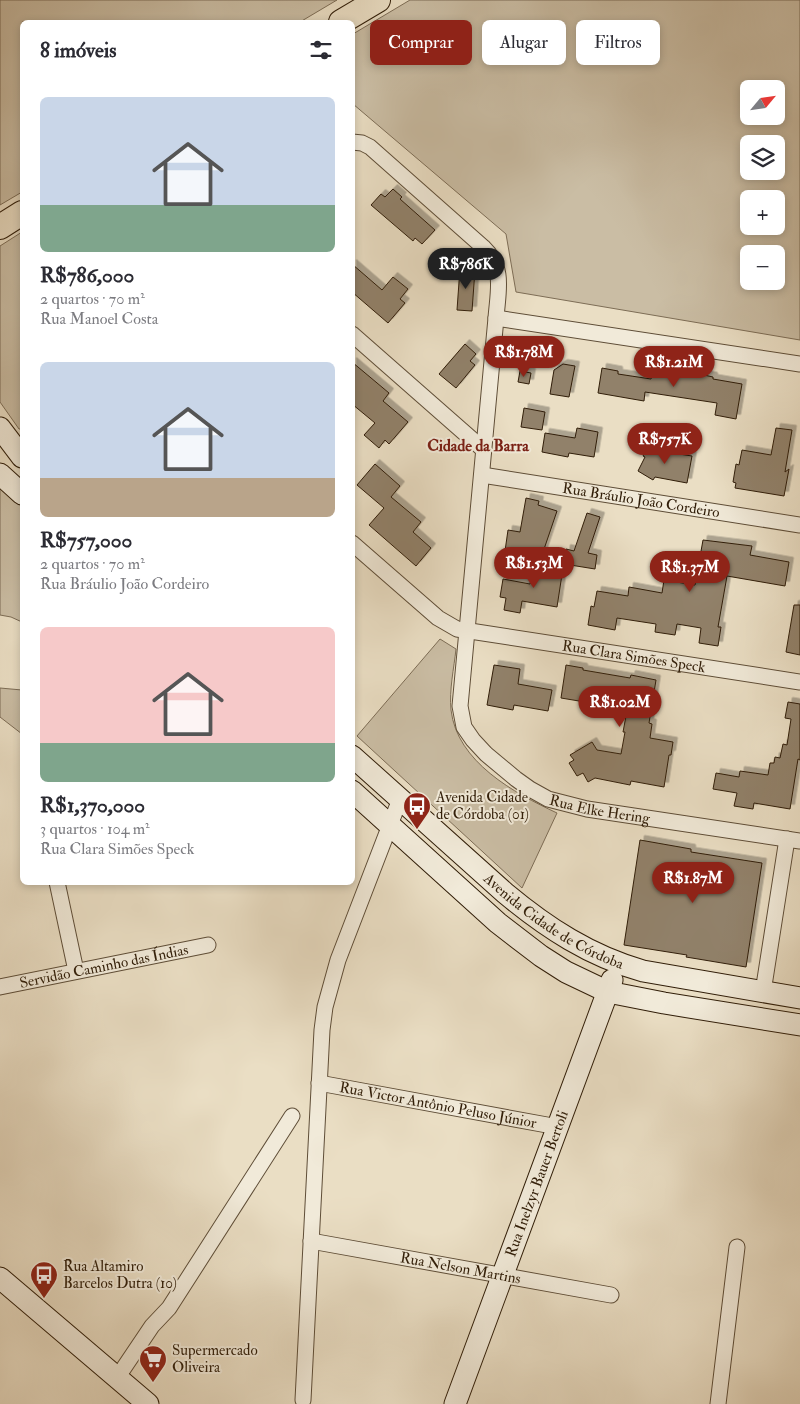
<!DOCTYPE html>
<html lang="pt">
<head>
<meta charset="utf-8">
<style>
  body { margin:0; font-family:"IM FELL Double Pica",serif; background:#f2f2f3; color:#2b2b33; height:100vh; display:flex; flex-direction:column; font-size:19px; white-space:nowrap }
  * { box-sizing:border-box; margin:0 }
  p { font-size:16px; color:#7c7c81 }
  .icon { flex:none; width:28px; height:28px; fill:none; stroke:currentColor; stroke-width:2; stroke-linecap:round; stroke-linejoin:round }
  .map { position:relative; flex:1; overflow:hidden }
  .details { position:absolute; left:20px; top:20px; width:335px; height:865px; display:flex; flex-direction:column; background:#fff; border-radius:8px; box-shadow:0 2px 8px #0003 }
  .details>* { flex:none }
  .hud { position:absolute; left:370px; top:20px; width:355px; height:45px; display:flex; gap:10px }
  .needle { width:32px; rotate:61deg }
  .buttons { position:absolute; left:740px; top:80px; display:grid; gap:10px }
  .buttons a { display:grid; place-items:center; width:45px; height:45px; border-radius:8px; background:#fff; box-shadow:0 2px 8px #0003; font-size:25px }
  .price { position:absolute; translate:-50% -42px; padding:0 11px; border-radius:18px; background:#8f2418; color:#fff; font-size:16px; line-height:32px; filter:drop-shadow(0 1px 2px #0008) }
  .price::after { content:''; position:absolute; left:50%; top:30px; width:15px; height:11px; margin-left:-8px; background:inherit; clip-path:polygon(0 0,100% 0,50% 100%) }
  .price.current { background:#222; color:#fff }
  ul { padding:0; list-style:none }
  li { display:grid; align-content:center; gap:10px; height:265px; padding:0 20px }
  li span { display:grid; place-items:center; height:155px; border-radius:8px; color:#555 }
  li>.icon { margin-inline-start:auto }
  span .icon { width:90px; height:90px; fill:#fffc; stroke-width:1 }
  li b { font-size:21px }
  h2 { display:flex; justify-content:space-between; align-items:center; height:60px; padding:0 20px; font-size:21px }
  .tag { padding:0 18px; border-radius:8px; background:#fff; box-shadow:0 2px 8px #0003; font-size:18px; line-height:45px }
  .tag.current { background:#8f2418; color:#fff }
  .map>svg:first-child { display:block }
</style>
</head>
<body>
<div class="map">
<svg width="800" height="1404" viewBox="0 0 800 1404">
  <defs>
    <filter id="shadow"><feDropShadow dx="4.5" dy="-4.5" stdDeviation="0" flood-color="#0004"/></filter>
  </defs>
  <rect width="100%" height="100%" fill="#eadec4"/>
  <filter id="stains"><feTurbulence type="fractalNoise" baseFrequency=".004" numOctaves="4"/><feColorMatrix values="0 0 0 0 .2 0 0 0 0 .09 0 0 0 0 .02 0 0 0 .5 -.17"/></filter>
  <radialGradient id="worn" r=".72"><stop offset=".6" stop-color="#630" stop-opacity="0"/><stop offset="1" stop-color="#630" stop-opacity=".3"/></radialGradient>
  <path fill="#cabda4" stroke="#7d6d56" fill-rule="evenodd" d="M 0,0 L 337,0 L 300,22 L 22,22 L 22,192 L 0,205 Z
    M 410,0 L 800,0 L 800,340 L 516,292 L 506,234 L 353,104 L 353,34 ZM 749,89 L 776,89 L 776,116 L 749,116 ZM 749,144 L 776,144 L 776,171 L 749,171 ZM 749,199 L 776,199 L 776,226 L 749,226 ZM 749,254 L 776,254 L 776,281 L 749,281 Z
    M 22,232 L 22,429 L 19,429 L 0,402 L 0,246 Z
    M 0,487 L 22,507 L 22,622 L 11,617 L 0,615 Z
    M 440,639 L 456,649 C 454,668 449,690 451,710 C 457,762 514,793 557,813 L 522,888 L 357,736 Z
    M 0,688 L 22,690 L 22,734 L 0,717 Z"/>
  <path fill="#91816a" stroke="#301d08" filter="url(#shadow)" d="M 393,189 L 402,197 L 400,199 L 435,230 L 422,244 L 415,238 L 413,241 L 371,205 L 381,194 L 385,197 Z
    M 352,264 L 382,290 L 393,277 L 408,289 L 400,299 L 405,303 L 388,323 L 352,292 Z
    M 460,268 L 475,270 L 472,311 L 457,310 Z
    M 465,344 L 476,354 L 470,361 L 475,365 L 456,388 L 439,374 Z
    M 352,362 L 389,393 L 383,401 L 408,422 L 389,444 L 385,440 L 379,448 L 364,435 L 375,423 L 352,404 Z
    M 563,364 L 575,366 L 569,397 L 550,394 L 554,370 Z
    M 654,364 L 713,377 L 713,379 L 742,384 L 736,419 L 715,415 L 717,403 L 645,392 L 644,401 L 598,393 L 602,368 L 618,371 L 618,374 L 651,379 Z
    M 520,371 L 531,373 L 529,384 L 518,382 Z
    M 524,408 L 545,412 L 542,430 L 521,427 Z
    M 577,428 L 598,432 L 594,457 L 569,453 L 568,457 L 542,452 L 545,433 L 575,438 Z
    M 776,428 L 792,430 L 785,472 L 789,469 L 784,496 L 735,488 L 736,483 L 733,482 L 736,464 L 739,465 L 742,450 L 771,455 Z
    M 650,443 L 666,452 L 692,456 L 687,483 L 655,477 L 653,480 L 638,471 L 645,457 L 643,456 Z
    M 375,464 L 400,486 L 391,497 L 421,522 L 413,532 L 431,548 L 416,566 L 369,525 L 384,508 L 357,485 Z
    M 526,498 L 539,501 L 538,505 L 557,511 L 541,558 L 505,551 L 508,530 L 520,532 Z
    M 587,513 L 600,517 L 588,553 L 597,555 L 595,569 L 564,564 L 566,549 L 574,551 Z
    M 703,540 L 752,546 L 750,555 L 789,562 L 785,586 L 727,576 L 718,627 L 721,627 L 718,646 L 699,643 L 701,628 L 677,624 L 675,635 L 655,632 L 656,624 L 617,618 L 615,630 L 588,625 L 591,606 L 594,607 L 597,591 L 628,596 L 629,587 L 662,593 L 664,580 L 695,585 Z
    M 534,563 L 563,568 L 557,607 L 522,601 L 520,613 L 504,610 L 506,598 L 500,597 L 503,579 L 530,584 Z
    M 794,605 L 800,605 L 800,655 L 786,652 Z
    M 494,665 L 520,669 L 518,684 L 552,690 L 548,711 L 514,705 L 513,710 L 487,705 Z
    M 566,665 L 583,668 L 583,670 L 630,678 L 631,675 L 656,680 L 649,723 L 652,724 L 650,738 L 673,742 L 671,755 L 669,755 L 664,787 L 631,781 L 630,785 L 595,778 L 588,782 L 583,773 L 577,776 L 569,763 L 574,760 L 570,755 L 592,742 L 597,750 L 621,754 L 625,732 L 623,732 L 626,716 L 595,710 L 597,704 L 561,698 Z
    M 788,702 L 800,704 L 800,760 L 798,759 L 790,809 L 754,803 L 753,809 L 734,806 L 737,793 L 713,789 L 716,773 L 739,777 L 740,771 L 768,775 L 770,763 L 774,763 L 775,757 L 780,758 L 783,744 L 787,745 L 791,719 L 785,718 Z
    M 640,840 L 691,849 L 691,852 L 762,863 L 746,967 L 686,957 L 687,955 L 624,945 Z"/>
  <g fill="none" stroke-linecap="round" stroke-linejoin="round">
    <g stroke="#5e4d37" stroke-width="17">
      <g id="street">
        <path id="s1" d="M 352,142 L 362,143 L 370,147 L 483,247 C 505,268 498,290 496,318 L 460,706 L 464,727 L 473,740 L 486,754 L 516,779 L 530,789 L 548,799 L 587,809 L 800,841"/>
        <path d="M 496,318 L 800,364"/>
        <path d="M 352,334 L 484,450"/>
        <path id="s2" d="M 482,475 L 800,525"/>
        <path id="s3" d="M 352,543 L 438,618 L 457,629 L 800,682"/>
        <path d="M 57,882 L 76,971"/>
        <path id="s4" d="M 0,987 L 208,945"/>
        <path d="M 763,992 L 787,839"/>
        <path id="s5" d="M 319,1083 L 558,1127"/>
        <path id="s6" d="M 311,1241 L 611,1295"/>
        <path d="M 117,1378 L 152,1326 L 169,1308 L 292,1116"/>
        <path d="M 303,1400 L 322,1030 L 325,1007 L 338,960 L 400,799"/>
        <path d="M 718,1404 L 737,1247"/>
      </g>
    </g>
    <g stroke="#301d08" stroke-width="23">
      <g id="secondary">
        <path d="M 0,428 L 22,457"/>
        <path d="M 0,474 L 22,494"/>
        <path id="s7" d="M 352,756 L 505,893 C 547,928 590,956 643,971 L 800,998"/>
        <path d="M 352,791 L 498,923 L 541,956 L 566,972 L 608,992 L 664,1003 L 800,1025"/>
        <path d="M 0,1278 L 148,1404"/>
        <path id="s8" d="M 455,1404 L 612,980"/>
      </g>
    </g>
    <g stroke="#301d08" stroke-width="26">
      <path id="primary" d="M 341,22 L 378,0
        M 0,227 L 22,213"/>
    </g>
    <use href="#street" stroke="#f1ead9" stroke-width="15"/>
    <use href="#secondary" stroke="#f1ead9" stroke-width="21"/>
    <use href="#primary" stroke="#eadec4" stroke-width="24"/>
  </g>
  <defs>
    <g id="bus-pin" transform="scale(1.4375)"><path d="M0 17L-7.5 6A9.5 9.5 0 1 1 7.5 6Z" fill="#8f2418" stroke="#f1ead9"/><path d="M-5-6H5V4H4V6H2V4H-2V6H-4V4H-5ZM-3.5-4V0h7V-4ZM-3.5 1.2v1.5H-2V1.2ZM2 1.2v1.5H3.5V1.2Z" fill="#fff"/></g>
    <g id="supermarket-pin" transform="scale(1.4375)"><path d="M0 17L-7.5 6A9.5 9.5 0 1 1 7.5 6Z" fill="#8f2418" stroke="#f1ead9"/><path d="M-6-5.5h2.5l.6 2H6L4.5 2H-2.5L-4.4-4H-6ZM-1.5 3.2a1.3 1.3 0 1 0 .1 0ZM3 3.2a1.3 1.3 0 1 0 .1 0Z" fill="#fff"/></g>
  </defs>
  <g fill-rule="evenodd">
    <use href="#bus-pin" x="417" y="806"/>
    <use href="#bus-pin" x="44" y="1275"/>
    <use href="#supermarket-pin" x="153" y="1359"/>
  </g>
  <g text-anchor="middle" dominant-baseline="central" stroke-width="4" stroke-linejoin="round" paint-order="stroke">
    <g font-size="15" fill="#301d08" stroke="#f1ead9">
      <text stroke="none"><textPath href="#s2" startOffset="161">Rua Bráulio João Cordeiro</textPath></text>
      <text stroke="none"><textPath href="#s3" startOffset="315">Rua Clara Simões Speck</textPath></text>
      <text stroke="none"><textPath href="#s1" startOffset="821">Rua Elke Hering</textPath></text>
      <text stroke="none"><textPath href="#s7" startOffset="262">Avenida Cidade de Córdoba</textPath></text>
      <text stroke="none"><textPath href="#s4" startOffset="106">Servidão Caminho das Índias</textPath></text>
      <text stroke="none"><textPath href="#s5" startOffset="121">Rua Victor Antônio Peluso Júnior</textPath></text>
      <text stroke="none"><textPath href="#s8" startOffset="235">Rua Inelzyr Bauer Bertoli</textPath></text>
      <text stroke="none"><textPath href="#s6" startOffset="152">Rua Nelson Martins</textPath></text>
    </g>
    <g font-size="15" fill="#301d08" stroke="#f1ead9" text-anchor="start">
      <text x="436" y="797">Avenida Cidade<tspan x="436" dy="17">de Córdoba (01)</tspan></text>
      <text x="63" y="1266">Rua Altamiro<tspan x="63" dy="17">Barcelos Dutra (10)</tspan></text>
      <text x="172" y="1350">Supermercado<tspan x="172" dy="17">Oliveira</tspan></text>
    </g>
    <g font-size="16" font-weight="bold" fill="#7a1f14" stroke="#f1ead9">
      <text x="478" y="446">Cidade da Barra</text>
    </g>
  </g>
  <rect width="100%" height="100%" filter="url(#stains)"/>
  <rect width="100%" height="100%" fill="url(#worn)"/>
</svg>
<div class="buttons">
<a><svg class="needle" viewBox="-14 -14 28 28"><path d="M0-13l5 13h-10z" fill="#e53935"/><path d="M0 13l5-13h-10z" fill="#7c7c81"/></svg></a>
<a><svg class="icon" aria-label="layers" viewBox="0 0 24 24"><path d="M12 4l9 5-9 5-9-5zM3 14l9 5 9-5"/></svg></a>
<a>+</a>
<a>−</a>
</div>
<b class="price current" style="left:466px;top:290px">R$786K</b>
<b class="price" style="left:524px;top:378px">R$1.78M</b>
<b class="price" style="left:674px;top:388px">R$1.21M</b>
<b class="price" style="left:665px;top:465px">R$757K</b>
<b class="price" style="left:534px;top:589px">R$1.53M</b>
<b class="price" style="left:690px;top:593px">R$1.37M</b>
<b class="price" style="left:620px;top:728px">R$1.02M</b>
<b class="price" style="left:693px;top:904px">R$1.87M</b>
<div class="hud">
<a class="tag current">Comprar</a>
<a class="tag">Alugar</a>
<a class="tag">Filtros</a>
</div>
<section class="details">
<h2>8 imóveis<svg class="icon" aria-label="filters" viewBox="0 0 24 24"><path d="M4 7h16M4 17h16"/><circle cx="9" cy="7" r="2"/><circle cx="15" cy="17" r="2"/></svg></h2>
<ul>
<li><span style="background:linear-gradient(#c9d6e8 70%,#7fa58c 0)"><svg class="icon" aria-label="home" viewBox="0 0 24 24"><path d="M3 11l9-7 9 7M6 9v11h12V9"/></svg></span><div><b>R$786,000</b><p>2 quartos · 70 m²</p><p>Rua Manoel Costa</p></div></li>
<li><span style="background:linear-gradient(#c9d6e8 75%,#b9a48a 0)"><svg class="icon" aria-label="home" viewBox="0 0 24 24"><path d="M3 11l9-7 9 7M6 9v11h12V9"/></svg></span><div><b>R$757,000</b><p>2 quartos · 70 m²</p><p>Rua Bráulio João Cordeiro</p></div></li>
<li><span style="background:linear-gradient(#f6c9c9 75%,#7fa58c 0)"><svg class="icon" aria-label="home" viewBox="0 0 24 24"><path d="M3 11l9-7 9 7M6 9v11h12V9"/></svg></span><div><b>R$1,370,000</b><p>3 quartos · 104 m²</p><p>Rua Clara Simões Speck</p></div></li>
</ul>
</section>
</div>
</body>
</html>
